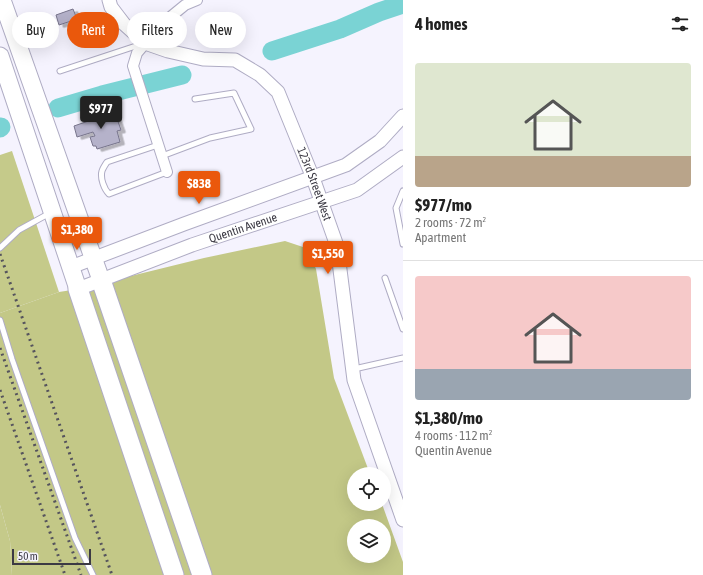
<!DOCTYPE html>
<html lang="en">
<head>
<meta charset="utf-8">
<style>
  body { margin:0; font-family:"Asap Condensed",sans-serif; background:#f6f6f6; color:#222; height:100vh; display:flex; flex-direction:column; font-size:15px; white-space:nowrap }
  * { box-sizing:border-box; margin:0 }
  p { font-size:13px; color:#767676 }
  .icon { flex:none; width:22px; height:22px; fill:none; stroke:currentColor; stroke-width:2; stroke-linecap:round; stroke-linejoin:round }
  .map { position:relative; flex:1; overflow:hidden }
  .panel { display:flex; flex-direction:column; background:#fff; width:300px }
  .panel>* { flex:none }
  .top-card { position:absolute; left:12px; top:12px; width:331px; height:36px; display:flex; gap:8px }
  .buttons { position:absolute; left:347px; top:467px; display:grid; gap:8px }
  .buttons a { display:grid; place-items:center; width:44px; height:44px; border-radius:50%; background:#fff; box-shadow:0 4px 16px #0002; font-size:20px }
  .scale { position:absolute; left:12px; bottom:10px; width:79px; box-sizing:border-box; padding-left:4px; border:2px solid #3c3a44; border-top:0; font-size:11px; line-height:14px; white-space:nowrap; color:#3c3a44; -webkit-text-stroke:3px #f5f3fe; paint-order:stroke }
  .price { position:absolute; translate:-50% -34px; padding:0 9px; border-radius:4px; background:#ea580c; color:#fff; font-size:13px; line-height:26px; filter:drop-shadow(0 1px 2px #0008) }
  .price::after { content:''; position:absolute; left:50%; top:24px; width:12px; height:9px; margin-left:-6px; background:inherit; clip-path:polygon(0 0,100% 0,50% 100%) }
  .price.on { background:#222; color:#fff }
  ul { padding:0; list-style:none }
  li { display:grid; align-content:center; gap:8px; height:212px; padding:0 12px }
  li+li { border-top:1px solid #e0e0e0 }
  li span { display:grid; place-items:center; height:124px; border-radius:4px; color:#555 }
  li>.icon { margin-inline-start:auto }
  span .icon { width:72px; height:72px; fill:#fffc; stroke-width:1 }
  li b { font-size:17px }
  h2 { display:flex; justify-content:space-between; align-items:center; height:48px; padding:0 12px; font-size:17px }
  .chip { padding:0 14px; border-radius:18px; background:#fff; box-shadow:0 4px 16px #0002; font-size:14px; line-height:36px }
  .chip.on { background:#ea580c; color:#fff }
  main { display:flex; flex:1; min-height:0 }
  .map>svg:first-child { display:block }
</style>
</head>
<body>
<main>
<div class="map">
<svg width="403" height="575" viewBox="0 0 403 575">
  <defs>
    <filter id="shadow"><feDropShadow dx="4.5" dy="2.5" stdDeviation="0" flood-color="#0004"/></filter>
  </defs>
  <rect width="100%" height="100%" fill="#f5f3fe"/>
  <path fill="#c5ca8a" d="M 12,151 L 59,292 L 0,313 L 0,155 Z
    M 0,505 L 10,541 L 12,575 L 0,575 Z"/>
  <path fill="#c3c887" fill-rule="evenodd" d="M 285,241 L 306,248 L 316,269 L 334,378 L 370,474 L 354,474 L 354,504 L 382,504 L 403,562 L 403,575 L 12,575 L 10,541 L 0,505 L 0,313 L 59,292 L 78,289 L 204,258 ZM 354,526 L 384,526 L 384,556 L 354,556 Z"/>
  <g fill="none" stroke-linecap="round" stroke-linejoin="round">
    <path stroke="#7ad3d4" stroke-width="19" d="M 272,51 L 340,29 L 379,12 L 403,4
      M 58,108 L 102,95 L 182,75
      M 0,128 L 1,127"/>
  </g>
  <path fill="#b5b2ca" stroke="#78758c" filter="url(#shadow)" d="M 73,9 L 77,19 L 59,25 L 56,15 Z
    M 101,113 L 103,117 L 115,113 L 121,130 L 117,131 L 120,142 L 97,149 L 96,146 L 93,146 L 90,137 L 95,136 L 93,132 L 77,137 L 74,126 L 97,118 L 96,115 Z"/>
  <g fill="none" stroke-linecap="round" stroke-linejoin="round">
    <g stroke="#afacc4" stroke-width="7">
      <path id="service" d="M 60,71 L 142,44
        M 158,145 L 107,162 C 105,165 103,168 102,171 C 100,178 104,189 109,194 L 167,172
        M 162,156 L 210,138 L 251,129 L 234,93 L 195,99
        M 403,191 L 396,208 L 403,244
        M 0,248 L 19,230 L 50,213
        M 385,278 L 403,329
        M 0,320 L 12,359 L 75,538 L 93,575
        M 354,369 L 403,358"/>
    </g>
    <g stroke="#afacc4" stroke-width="12">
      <path id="minor" d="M 167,172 L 133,66 L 137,53 L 163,23 L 185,5 L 197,0"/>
    </g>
    <g stroke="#afacc4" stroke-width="15">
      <g id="tertiary">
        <path id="s1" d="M 109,0 L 111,7 L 124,24 L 145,43 L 168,51 L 203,59 L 235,60 L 260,75 L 278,92 L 313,178 L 337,246 L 354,380 L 403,520"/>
        <path d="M 71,267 L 184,224 L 346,165 L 380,141 L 403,116"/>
        <path id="s2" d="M 78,289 L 192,245 L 357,190 L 403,157"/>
      </g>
    </g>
    <g stroke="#afacc4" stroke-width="19">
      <path id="trunk" d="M 2,0 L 101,280
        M 0,56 L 78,289"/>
    </g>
    <g stroke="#afacc4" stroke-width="21">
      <path id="motorway" d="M 101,280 L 202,575
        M 78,289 L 174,575"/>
    </g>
    <use href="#service" stroke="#fff" stroke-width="5"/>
    <use href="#minor" stroke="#fff" stroke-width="10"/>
    <use href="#tertiary" stroke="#fff" stroke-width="13"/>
    <use href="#trunk" stroke="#fff" stroke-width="17"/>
    <use href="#motorway" stroke="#fff" stroke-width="19"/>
    <path stroke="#55535d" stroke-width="3" stroke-dasharray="2 4" stroke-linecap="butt" d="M 0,254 L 112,575
      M 0,348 L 81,575
      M 0,390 L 65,575"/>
  </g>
  <g text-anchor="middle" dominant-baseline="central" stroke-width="3" stroke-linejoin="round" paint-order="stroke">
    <g font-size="12" fill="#3c3a44" stroke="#f5f3fe">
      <text stroke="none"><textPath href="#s1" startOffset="302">123rd Street West</textPath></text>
      <text stroke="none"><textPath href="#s2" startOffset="176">Quentin Avenue</textPath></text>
    </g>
  </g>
</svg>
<div class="buttons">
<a><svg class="icon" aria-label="locate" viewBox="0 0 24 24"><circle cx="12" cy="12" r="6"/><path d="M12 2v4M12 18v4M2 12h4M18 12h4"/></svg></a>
<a><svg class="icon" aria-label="layers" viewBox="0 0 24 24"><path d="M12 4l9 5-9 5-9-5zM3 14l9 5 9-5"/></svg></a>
</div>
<div class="scale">50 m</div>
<b class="price on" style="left:101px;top:130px">$977</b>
<b class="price" style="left:199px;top:205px">$838</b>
<b class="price" style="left:77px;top:251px">$1,380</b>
<b class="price" style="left:328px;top:275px">$1,550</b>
<div class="top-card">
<a class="chip">Buy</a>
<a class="chip on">Rent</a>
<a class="chip">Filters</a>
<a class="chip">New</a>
</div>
</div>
<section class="panel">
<h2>4 homes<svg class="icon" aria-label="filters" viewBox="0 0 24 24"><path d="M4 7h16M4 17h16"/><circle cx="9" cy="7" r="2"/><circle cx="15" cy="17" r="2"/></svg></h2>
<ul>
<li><span style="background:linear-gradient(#dfe7d0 75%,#b9a48a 0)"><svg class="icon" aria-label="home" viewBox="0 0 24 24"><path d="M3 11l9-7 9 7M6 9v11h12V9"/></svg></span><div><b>$977/mo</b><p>2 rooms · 72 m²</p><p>Apartment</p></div></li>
<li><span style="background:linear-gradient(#f6c9c9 75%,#9aa5b1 0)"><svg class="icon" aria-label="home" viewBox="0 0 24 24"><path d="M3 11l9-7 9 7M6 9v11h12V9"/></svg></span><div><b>$1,380/mo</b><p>4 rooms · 112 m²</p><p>Quentin Avenue</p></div></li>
</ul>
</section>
</main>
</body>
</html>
